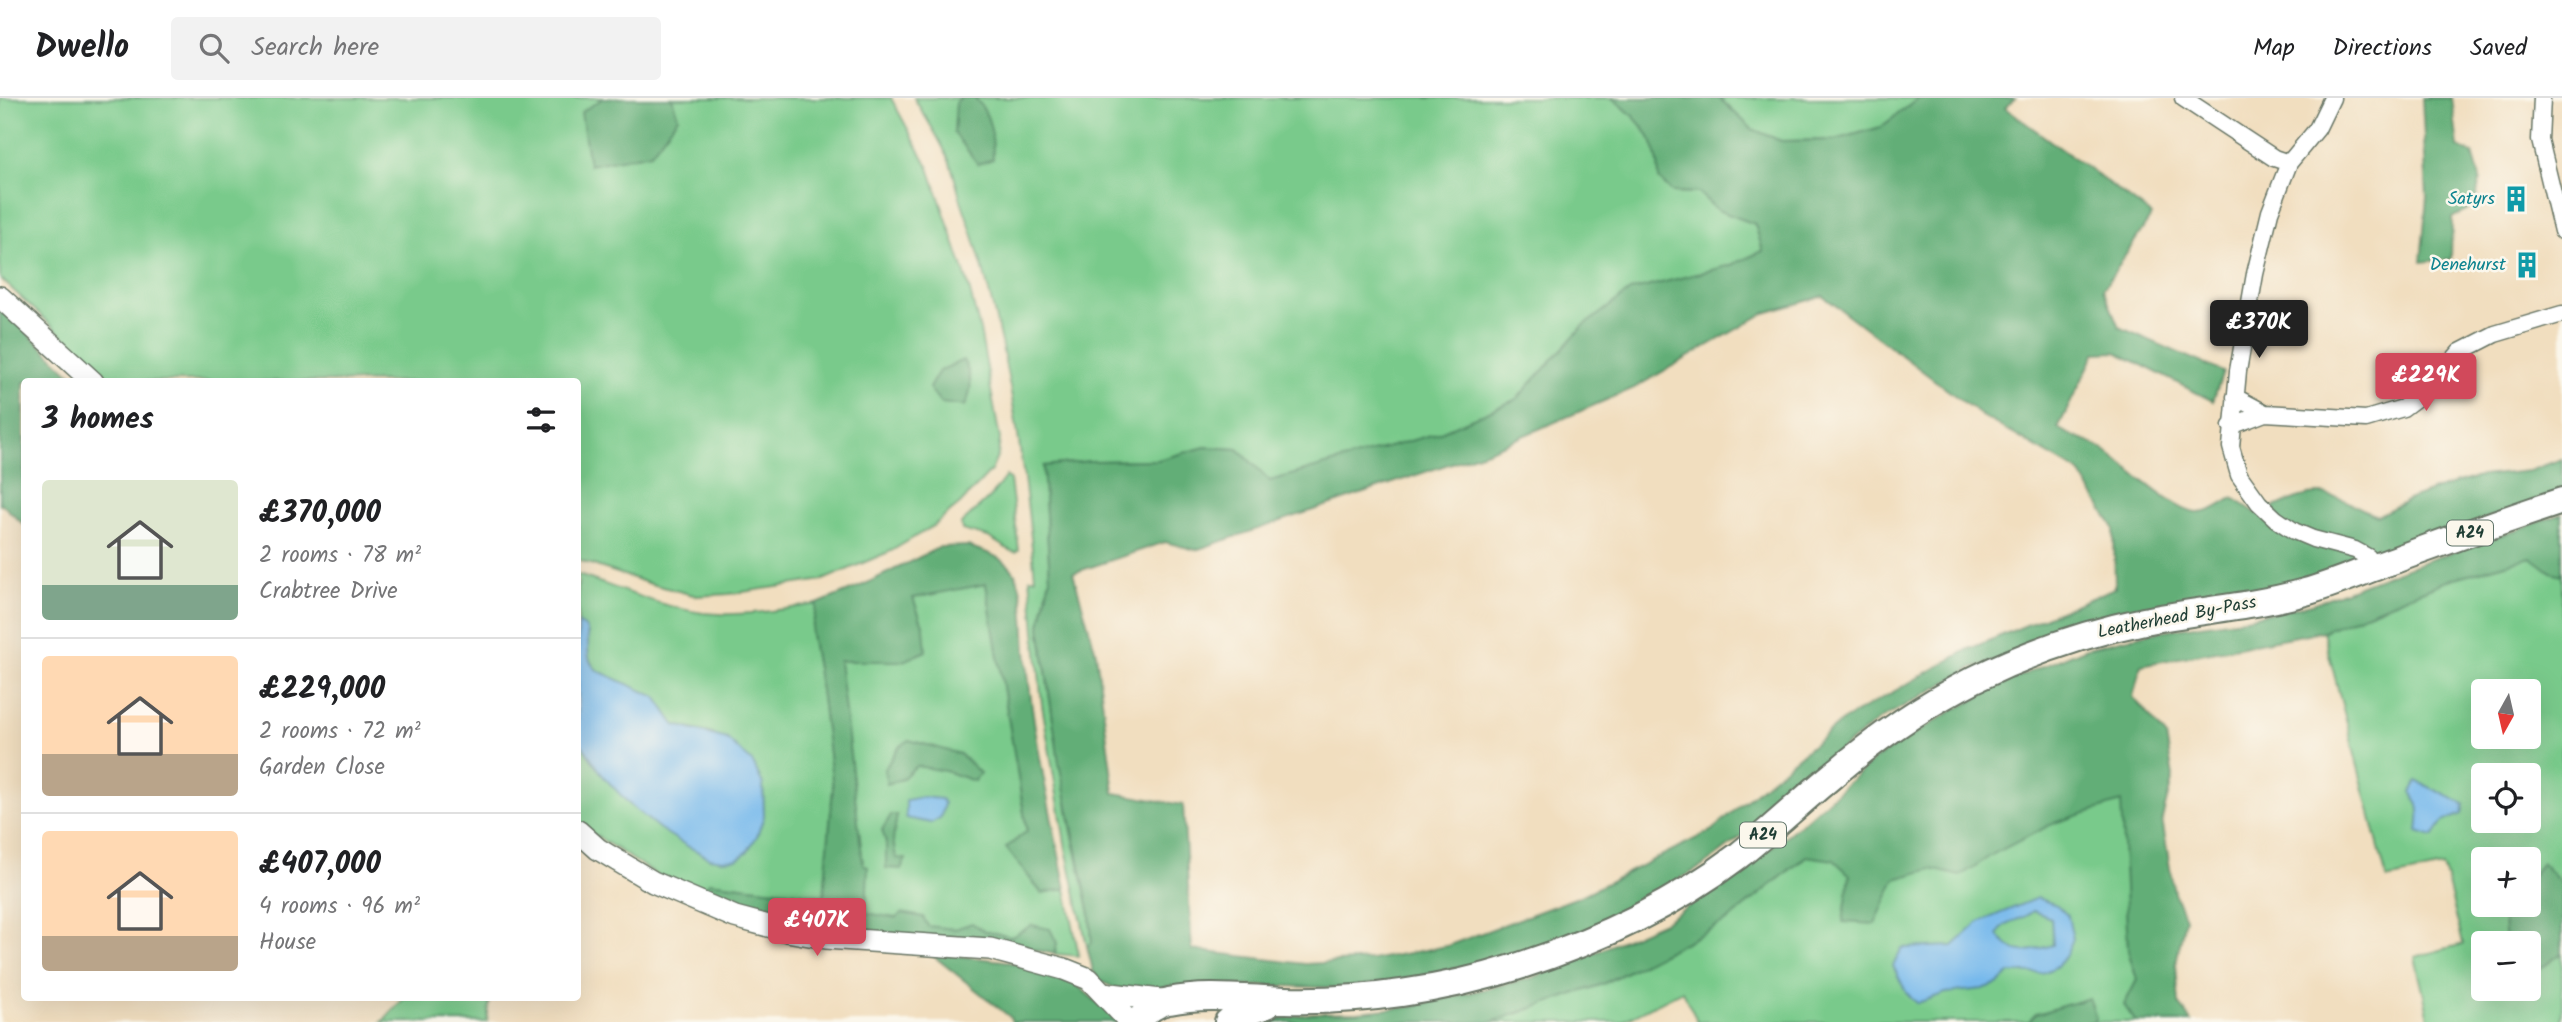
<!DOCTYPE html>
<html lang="en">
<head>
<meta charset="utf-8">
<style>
  body { margin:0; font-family:Kalam,sans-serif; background:#f2f2f2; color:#202124; height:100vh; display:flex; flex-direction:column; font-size:26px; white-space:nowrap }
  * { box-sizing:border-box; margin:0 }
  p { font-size:23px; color:#757577 }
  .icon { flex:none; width:38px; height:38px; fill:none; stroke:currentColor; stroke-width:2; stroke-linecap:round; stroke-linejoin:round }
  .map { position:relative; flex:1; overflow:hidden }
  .side { position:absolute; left:21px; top:280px; width:560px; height:623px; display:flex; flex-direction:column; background:#fff; border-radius:7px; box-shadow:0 7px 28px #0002 }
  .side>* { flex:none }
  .needle { width:46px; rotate:188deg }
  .buttons { position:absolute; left:2471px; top:581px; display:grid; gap:14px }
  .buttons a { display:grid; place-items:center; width:70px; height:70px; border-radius:7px; background:#fff; box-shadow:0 7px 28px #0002; font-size:35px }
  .price { position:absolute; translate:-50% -60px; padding:0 16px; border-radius:7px; background:#d1495b; color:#fff; font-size:23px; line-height:46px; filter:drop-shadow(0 2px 4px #0008) }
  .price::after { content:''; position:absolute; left:50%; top:42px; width:21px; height:16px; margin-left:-10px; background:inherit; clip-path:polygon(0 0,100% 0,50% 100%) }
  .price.active { background:#222; color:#fff }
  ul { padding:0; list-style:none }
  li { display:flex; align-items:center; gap:21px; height:175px; padding:0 21px }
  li+li { border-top:2px solid #e0e0e0 }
  li span { display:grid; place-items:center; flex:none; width:196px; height:140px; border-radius:7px; color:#555 }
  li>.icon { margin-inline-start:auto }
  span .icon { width:84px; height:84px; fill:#fffc; stroke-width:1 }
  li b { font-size:30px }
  h2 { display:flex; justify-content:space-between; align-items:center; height:84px; padding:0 21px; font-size:30px }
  header { display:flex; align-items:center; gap:42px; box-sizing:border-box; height:98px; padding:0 35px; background:#fff; border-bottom:2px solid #e0e0e0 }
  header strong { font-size:33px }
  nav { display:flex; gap:38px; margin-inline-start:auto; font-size:24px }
  .search { width:490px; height:63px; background:#f2f2f2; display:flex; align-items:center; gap:18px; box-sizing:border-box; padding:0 24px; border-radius:7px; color:#757577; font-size:26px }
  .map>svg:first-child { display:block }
</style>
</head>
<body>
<header>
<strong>Dwello</strong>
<div class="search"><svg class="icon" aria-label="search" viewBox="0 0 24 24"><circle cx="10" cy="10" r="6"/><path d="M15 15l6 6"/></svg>Search here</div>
<nav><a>Map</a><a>Directions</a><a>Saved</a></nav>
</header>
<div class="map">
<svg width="2562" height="924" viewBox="0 0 2562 924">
  <rect width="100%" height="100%" fill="#fbf7ec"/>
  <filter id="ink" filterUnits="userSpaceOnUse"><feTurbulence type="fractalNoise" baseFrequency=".0143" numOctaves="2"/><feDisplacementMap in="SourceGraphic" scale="14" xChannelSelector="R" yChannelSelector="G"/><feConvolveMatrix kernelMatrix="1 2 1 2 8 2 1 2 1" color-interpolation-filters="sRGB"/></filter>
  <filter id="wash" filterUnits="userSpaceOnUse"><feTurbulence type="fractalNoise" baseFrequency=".00686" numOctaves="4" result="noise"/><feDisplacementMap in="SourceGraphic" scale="28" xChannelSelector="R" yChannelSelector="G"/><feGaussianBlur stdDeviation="1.57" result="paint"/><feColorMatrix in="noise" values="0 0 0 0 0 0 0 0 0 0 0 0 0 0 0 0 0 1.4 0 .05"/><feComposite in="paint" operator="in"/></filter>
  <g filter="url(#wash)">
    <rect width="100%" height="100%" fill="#f1debf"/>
    <path fill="#79ca8b" stroke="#4c8460" stroke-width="2" fill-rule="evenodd" d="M 0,0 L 891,0 L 929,70 L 967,182 L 980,232 L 1000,341 L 998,357 L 991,373 L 960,406 L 933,428 L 891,453 L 823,482 L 729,496 L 697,498 L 651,486 L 581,463 L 578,461 L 578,284 L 112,283 L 0,180 Z
      M 914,0 L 1612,0 C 1640,21 1660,44 1659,81 L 1672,94 L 1699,95 L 1717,112 L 1755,126 L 1763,153 L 1731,167 L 1692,178 L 1582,229 L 1517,301 L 1439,335 L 1270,383 L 1238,351 L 1206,349 L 1158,362 L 1089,363 L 1043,369 L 1050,480 L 1040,528 L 1048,590 L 1071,730 L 1090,816 L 1092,845 L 1087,848 L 1066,751 L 1042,607 L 1030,480 L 1035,480 C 1023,352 1005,226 962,105 C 957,91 954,74 948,60 C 939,39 925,19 914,0 Z
      M 1719,0 L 1919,0 L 1881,29 L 1835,42 L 1781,43 L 1752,31 Z
      M 1006,378 L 1010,382 L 1019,452 L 1016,454 L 1011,453 L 988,439 L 962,432 L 961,426 L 990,399 Z
      M 2531,459 L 2562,462 L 2562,924 L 2430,924 L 2415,859 L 2463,846 L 2446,777 L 2443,769 L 2387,781 L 2323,533 L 2451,481 ZM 2483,593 L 2529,593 L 2529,639 L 2483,639 ZM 2483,677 L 2529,677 L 2529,723 L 2483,723 ZM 2483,761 L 2529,761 L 2529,807 L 2483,807 ZM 2483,845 L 2529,845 L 2529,891 L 2483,891 Z
      M 578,477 C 618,490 661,509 703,515 C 741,519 779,512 817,506 L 811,536 L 822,599 L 833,689 L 824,798 L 709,784 L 702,795 L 657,777 L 578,726 L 578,641 C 613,697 651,729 710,760 L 764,718 L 763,686 L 713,636 L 675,627 L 656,599 L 598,573 C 586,563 587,550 588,535 L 578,525 Z
      M 986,485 L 1027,734 L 1007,750 L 1041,795 L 1066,791 L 1079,858 L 1055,856 L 1008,846 L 865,836 L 863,766 L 838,562 L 903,563 L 924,530 L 913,500 Z
      M 2122,704 L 2128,852 L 2137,882 L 2124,907 L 2136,924 L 1698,924 L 1682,893 L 1621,924 L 1492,924 L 1603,886 L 1727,823 L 1845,727 Z
      M 404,900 L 490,900 L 487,924 L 382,924 Z"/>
    <path fill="#62ae77" stroke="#407656" stroke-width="2" fill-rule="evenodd" d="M 604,0 L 672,0 L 678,19 L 651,55 L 589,67 L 581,14 Z
      M 961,0 L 975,0 C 992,18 993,38 993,61 L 978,66 L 954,35 L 956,4 Z
      M 1612,0 L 1719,0 L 1752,31 L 1781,43 L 1835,42 L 1881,29 L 1919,0 L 2015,0 L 2005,10 L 2152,117 L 2103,191 L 2119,229 L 2223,274 L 2213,303 L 2116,254 L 2095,255 L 2058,330 C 2072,340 2088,342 2102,351 C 2124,365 2175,415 2198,415 C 2211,415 2222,406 2233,400 L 2258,416 C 2276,409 2301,395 2321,396 C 2340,397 2360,411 2377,418 L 2410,401 L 2443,389 L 2482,378 L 2529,373 L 2562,361 L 2562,393 L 2338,473 L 1974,569 L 1880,621 L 1826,663 L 1758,726 L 1703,768 L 1578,837 L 1489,864 L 1395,883 L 1340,890 L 1285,888 L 1173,888 L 1131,892 L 1115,890 L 1100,883 L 1093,873 L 1087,848 L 1092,845 L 1090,816 L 1059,665 L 1040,528 L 1050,480 L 1043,368 L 1089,363 L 1158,362 L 1205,349 L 1238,351 L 1270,383 L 1438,335 L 1517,301 L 1582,229 L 1630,193 L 1731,167 L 1763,153 L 1755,126 L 1717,112 L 1699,95 L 1672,94 L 1659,81 C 1660,44 1640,21 1612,0 ZM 1823,198 L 1982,318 L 2079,374 L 2114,430 L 2115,490 L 1969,551 L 1842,623 L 1772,680 L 1711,733 L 1581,798 L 1447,848 L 1371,862 L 1305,866 L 1192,852 L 1183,707 L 1114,695 L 1096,555 L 1073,475 L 1165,444 L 1196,452 L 1490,352 L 1634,290 L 1765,215 Z
      M 2422,0 L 2452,0 L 2458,49 L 2473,55 L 2480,80 L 2475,107 L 2452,120 L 2451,161 L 2421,164 L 2427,99 Z
      M 0,209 L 78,283 L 24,284 L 24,427 L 2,406 L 0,407 Z
      M 963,262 C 972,278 973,291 965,308 L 941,305 L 929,290 L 939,273 Z
      M 2562,416 L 2562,477 L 2551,474 L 2531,459 L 2451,481 L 2323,533 L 2141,567 L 2133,599 L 2166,638 L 2173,679 L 2162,721 L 2174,795 L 2185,820 L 2176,866 L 2179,906 L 2192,924 L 2136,924 L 2124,907 L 2137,882 L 2128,852 L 2121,704 L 2054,725 L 1995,755 L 1960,778 L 1931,771 L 1895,781 L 1875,826 L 1843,824 L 1850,777 L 1834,762 L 1806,758 L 1727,823 L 1603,886 L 1492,924 L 1261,924 L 1312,915 L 1358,914 L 1409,909 L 1532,880 L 1583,860 L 1664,824 L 1736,777 L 1801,726 L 1875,661 L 1947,616 L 2011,582 L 2087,550 L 2154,534 L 2241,521 L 2312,506 L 2406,470 Z
      M 968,448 C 982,453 1001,458 1011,470 C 1026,486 1024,532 1026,553 C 1032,633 1050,712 1066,791 L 1042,795 L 1006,750 L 1027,733 L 986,486 L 913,500 L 924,530 L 926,553 L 903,563 L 839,563 L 863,766 L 868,769 L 866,815 L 896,820 L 902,815 L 923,819 L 928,828 L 955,831 L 972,825 L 985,833 L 1011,839 L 1032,827 L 1050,831 L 1057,845 L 1055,856 L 1008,846 L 865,836 L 788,825 L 702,795 L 709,784 L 824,798 L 833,689 L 822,599 L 811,536 L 817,506 L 861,488 L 940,449 Z
      M 909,642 L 960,656 L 980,675 L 974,683 L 945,673 L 916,668 L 902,681 L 887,686 L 884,672 L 898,650 Z
      M 891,717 L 897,717 L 893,742 L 896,760 L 906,761 L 901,771 L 886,770 L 886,745 L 882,732 Z
      M 2542,765 L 2562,786 L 2562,855 L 2529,879 L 2529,845 L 2505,845 L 2503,822 L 2512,807 L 2529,807 L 2529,781 Z
      M 930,855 L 1005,863 L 1072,883 L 1117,921 L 1117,924 L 1012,924 L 1010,919 Z
      M 2089,900 L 2096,920 L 2092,924 L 2028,924 L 2036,916 Z"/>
    <path fill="#77b9ec" stroke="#4b7b90" stroke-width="2" fill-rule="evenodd" d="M 578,525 L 586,530 C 592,546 582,561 598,573 L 656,599 L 675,627 L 727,641 L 753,665 L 763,686 L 764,718 L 757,738 L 747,754 L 737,761 L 722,762 L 710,760 L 687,748 L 660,731 L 631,708 L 604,679 L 578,641 Z
      M 2417,683 L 2464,706 L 2462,716 L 2443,724 L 2433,739 L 2418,734 C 2420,717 2421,707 2411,694 Z
      M 922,699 L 941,701 L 944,705 L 941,719 L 931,725 L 906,720 L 906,702 Z
      M 2037,800 L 2057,807 L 2068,818 L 2073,841 L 2065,859 L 2056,869 L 2042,875 L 2011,875 L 1999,885 L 1983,891 L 1946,895 L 1917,905 L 1906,894 L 1893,868 L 1902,850 L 1953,848 L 1979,824 ZM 2033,813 L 2051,820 L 2053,847 C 2029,854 2015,860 1998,837 C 2005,820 2022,824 2033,813 Z"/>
  </g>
  <g filter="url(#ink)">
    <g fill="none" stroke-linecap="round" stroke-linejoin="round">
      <g stroke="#687565" stroke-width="19">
        <path id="minor" d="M 2183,0 L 2274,60 L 2289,65
          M 2332,0 L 2317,31 L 2289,65 L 2270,114 L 2255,176 L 2238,273 L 2231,349 L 2239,377 L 2259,405 L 2276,421 L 2294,433 L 2313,441 L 2355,452 L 2368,459 L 2375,469
          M 2542,0 L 2540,42 L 2562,133
          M 2265,315 L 2366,321 L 2403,310 L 2427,292 L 2460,254 L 2495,236 L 2562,216
          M 2231,328 L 2265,315 L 2235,299"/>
      </g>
      <g stroke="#687565" stroke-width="24">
        <path id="secondary" d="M 0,199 L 93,284
          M 578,733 L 598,751 L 653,784 L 735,819 L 787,833 L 826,840 L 990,851 L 1064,871 L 1089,881 L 1124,918 L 1127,924
          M 1103,895 L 1169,903"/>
      </g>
      <g stroke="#687565" stroke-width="30">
        <path id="trunk" d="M 1138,924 C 1146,913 1155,905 1169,903 C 1205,895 1249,901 1286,902 C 1360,904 1445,892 1516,869 C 1594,844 1672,808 1738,758 C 1771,732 1801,703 1833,677 C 1876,640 1924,607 1975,581 C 2028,555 2086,535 2144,523 C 2197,512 2252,509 2305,494 C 2330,487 2354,477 2378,468 C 2439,446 2500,423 2562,403
          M 1228,924 L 1235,918 L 1267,907"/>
      </g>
      <use href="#minor" stroke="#fff" stroke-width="16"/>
      <use href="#secondary" stroke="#fff" stroke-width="21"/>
      <use href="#trunk" stroke="#fff" stroke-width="26"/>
    </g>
  </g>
  <defs>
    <g id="building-bare" transform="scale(2.1)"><path d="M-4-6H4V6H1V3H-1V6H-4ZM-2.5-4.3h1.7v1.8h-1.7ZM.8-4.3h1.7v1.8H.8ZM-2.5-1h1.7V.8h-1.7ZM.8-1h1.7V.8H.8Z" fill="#0f9aa8" stroke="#fbf7ec" stroke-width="2.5" paint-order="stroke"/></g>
  </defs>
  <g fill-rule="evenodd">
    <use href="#building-bare" x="2516" y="101"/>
    <use href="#building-bare" x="2527" y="167"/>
  </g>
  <g text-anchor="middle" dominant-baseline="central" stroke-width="5" stroke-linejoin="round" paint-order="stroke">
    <g fill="#fbf7ec" stroke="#61756b" stroke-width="2">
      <rect x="2447" y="422.5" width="46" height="25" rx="5"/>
      <rect x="1740" y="724.5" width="46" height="25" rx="5"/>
    </g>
    <g font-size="16" font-weight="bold" fill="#1f3d34">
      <text x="2470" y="435">A24</text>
      <text x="1763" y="737">A24</text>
    </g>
    <g font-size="18" fill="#0d838f" stroke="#fbf7ec" text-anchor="end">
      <text x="2495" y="101">Satyrs</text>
      <text x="2506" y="167">Denehurst</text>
    </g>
    <g font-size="18" fill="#1f3d34" stroke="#fbf7ec">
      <text transform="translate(2177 520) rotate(-11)">Leatherhead By-Pass</text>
    </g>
  </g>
</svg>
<div class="buttons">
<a><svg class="needle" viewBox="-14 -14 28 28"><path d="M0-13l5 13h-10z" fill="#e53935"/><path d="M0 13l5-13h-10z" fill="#757577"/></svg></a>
<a><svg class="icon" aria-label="locate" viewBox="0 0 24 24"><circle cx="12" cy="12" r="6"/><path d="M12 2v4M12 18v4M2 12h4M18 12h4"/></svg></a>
<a>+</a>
<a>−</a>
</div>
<b class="price active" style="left:2259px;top:262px">£370K</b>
<b class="price" style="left:2426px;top:315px">£229K</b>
<b class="price" style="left:817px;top:860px">£407K</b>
<section class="side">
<h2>3 homes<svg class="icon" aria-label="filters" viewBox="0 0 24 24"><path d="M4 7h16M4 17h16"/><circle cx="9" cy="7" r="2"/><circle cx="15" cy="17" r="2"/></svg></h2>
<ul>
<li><span style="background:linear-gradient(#dfe7d0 75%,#7fa58c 0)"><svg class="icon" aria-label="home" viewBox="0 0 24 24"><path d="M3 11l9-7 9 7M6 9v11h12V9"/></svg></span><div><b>£370,000</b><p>2 rooms · 78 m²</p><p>Crabtree Drive</p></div></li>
<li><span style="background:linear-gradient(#ffd9b3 70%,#b9a48a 0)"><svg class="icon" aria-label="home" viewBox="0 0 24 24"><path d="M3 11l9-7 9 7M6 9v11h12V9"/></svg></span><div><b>£229,000</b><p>2 rooms · 72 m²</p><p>Garden Close</p></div></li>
<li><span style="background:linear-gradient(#ffd9b3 75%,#b9a48a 0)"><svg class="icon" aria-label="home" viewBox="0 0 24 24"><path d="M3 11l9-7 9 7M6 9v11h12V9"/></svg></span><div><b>£407,000</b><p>4 rooms · 96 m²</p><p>House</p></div></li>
</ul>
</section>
</div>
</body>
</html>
